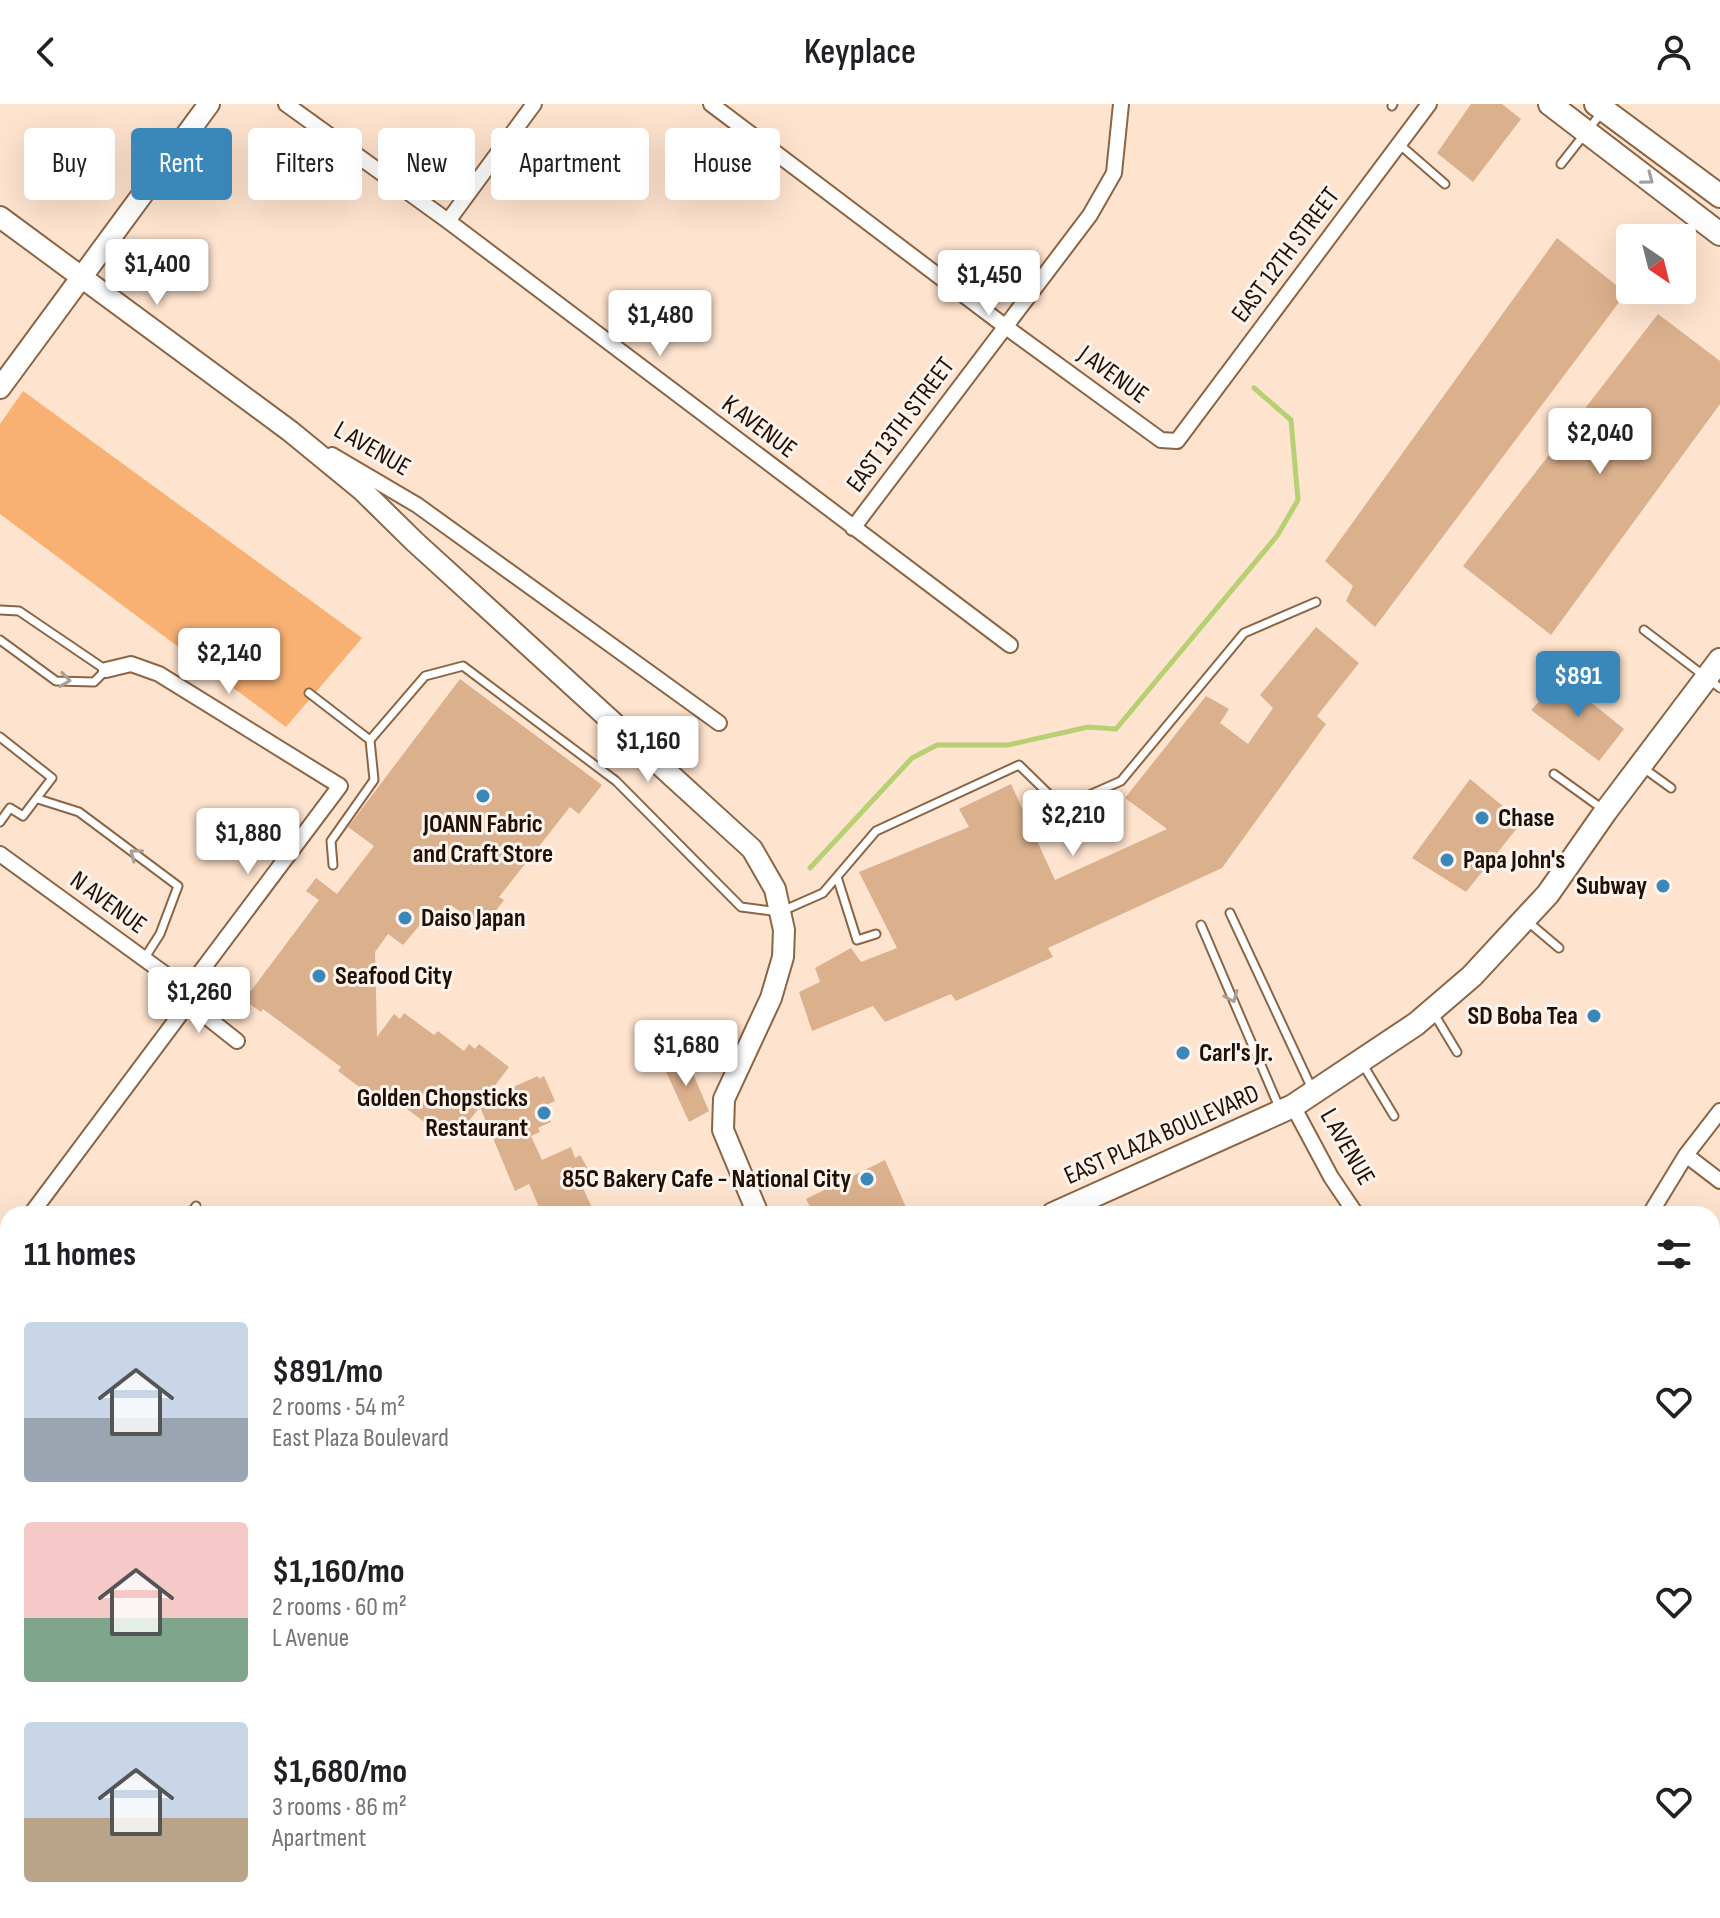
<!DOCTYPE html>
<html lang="en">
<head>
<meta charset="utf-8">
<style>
  body { margin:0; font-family:"Sofia Sans Condensed",sans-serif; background:#f2f2f2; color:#202124; height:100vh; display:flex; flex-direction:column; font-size:30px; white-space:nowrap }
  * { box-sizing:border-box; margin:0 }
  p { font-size:26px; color:#757577 }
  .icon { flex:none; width:44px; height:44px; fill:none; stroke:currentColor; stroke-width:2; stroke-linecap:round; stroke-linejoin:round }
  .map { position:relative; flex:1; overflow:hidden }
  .details { position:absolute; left:0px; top:1102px; width:1720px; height:712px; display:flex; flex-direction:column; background:#fff; border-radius:24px 24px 0 0; box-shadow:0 8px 32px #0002 }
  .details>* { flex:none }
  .guide { position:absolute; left:24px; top:24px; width:800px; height:72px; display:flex; gap:16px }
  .needle { width:52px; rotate:145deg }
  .controls { position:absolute; left:1616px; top:120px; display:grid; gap:16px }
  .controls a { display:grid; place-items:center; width:80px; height:80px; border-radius:8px; background:#fff; box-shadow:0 8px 32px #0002; font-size:40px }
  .price { position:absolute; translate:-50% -68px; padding:0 18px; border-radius:8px; background:#fff; color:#222; font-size:26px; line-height:52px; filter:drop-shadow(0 2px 4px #0008) }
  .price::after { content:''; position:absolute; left:50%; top:48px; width:24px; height:18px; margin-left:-12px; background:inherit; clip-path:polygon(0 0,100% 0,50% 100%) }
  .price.selected { background:#3a87ba; color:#fff }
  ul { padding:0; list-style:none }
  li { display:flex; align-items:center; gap:24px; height:200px; padding:0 24px }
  li span { display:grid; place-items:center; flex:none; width:224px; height:160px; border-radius:8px; color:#555 }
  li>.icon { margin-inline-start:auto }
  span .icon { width:96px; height:96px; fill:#fffc; stroke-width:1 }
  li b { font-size:34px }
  h2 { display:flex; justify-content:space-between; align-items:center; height:96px; padding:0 24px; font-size:34px }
  .tag { padding:0 28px; border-radius:8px; background:#fff; box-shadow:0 8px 32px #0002; font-size:28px; line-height:72px }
  .tag.selected { background:#3a87ba; color:#fff }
  header { display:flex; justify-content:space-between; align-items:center; height:104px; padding:0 24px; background:#fff; font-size:36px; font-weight:600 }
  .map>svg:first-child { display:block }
</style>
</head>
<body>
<header><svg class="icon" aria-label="back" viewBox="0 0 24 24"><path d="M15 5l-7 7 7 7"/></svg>Keyplace<svg class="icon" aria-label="person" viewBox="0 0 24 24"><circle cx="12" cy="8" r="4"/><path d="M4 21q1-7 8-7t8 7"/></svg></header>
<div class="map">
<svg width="1720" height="1814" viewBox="0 0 1720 1814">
  <rect width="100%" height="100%" fill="#fee3ce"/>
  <path fill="#f8b173" d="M 23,287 L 362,534 L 286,623 L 0,410 L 0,320 Z"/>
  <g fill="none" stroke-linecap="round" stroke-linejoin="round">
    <path stroke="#b8d074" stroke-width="5" d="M 810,764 L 912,654 L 937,641 L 1008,641 L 1088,623 L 1116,625 L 1277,432 L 1298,396 L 1291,316 L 1254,284"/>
  </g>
  <path fill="#dbb08d" d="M 1471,0 L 1502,0 L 1521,15 L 1473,78 L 1437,49 Z
    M 1557,134 L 1626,189 L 1375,523 L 1346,497 L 1353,482 L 1325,457 Z
    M 1658,210 L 1720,257 L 1720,300 L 1551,531 L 1463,462 Z
    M 1316,523 L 1359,559 L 1317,612 L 1326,620 L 1222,764 L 1048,844 L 1053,853 L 956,897 L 951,890 L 885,918 L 873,902 L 812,927 L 799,888 L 820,878 L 815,864 L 851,844 L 861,858 L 897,844 L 859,768 L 969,723 L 959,705 L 1011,680 L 1055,776 L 1167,725 L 1125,694 L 1206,592 L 1229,605 L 1220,619 L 1248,640 L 1273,604 L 1260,591 Z
    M 1561,574 L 1624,625 L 1599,657 L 1531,606 Z
    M 460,575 L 602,681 L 579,710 L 570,703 L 499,793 L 504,796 L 482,825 L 451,801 L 434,824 L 424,816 L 403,841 L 388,830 L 375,848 L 377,933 L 394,910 L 400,915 L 404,909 L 434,931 L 438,927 L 464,947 L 469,940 L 475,945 L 479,940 L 509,963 L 484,996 L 538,972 L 539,975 L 544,972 L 555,997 L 544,1002 L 551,1018 L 538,1024 L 540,1028 L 531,1032 L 542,1056 L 571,1043 L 575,1054 L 580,1051 L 588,1065 L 581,1068 L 588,1080 L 582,1082 L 595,1110 L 542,1110 L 529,1080 L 515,1087 L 480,1003 L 464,1023 L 436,1027 L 389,991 L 382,1000 L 338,967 L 341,963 L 263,905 L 261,908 L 244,896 L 319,796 L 306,787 L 316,774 L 337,790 L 374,742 L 348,723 Z
    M 1470,675 L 1522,718 L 1466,788 L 1412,754 Z
    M 685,951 L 709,1007 L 689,1018 L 663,961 Z
    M 885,1056 L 909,1110 L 814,1110 L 806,1095 Z"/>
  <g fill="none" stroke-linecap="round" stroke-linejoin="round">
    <g stroke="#8c6544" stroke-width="11">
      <path id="lane" d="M 1392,2 L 1393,0
        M 1399,40 L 1445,80
        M 1561,60 L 1602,8
        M 0,506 L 19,507 L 106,566 L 94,578 L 56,577 L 0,536
        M 1644,526 L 1720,584
        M 309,589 L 370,636 L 425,572 L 463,562 L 616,677 L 741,803 L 780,808 L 823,789 L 876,727 L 1019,661 L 1062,703 L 1121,677 L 1244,529 L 1316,498
        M 0,633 L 52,674 L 23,712 L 10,704 L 0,718
        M 1642,663 L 1671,684
        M 1554,670 L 1604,706
        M 38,695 L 79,708 L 178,782 L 160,830 L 144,855
        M 333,761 L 331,737 L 374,676 L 370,636
        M 837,773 L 857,836 L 876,830
        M 1230,809 L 1313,987
        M 1527,817 L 1559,844
        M 1201,821 L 1279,1003
        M 1433,908 L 1457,948
        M 709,925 L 742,951
        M 1362,959 L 1394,1012
        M 190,1110 L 196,1102
        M 0,1481 L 8,1475
        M 0,1781 L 8,1769
        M 1143,1806 L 1153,1814
        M 1192,1813 L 1216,1806
        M 26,1814 L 32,1806
        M 1099,1814 L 1105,1806"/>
    </g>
    <g stroke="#8c6544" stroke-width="18">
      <path id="street" d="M 286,0 L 448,117 L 1010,541
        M 711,0 L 1006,223 L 1161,336 L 1177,337 L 1429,0
        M 448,117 L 534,0
        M 332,351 L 417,401 L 719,619
        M 853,424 L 1090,111 L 1114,69 L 1121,0
        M 0,750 L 187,886
        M 184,895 L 237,937
        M 1293,1002 L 1331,1073 L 1356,1110
        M 1686,1051 L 1720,1077
        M 31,1110 L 179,912 L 187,886 L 340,682 L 159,570 L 131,560 L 106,566
        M 1650,1110 L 1686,1051 L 1720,1007
        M 0,1156 L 8,1144
        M 1712,1391 L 1720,1397
        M 1712,1713 L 1720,1719
        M 1398,1806 L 1409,1814
        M 151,1814 L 157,1806
        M 465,1814 L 471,1806
        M 907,1814 L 910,1806"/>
    </g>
    <g stroke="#8c6544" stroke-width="24">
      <path id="secondary" d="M 0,113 L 290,327 L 362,386 L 415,438 L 752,745 L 775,785 L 784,826 L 783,853 L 771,894 L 724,995 L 723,1026 L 758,1110
        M 0,284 L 209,0
        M 0,1402 L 8,1408
        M 1712,1422 L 1720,1411
        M 1712,1464 L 1720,1452
        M 541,1806 L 552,1814
        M 1425,1814 L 1431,1806
        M 1457,1814 L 1462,1806"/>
    </g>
    <g stroke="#8c6544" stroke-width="26">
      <path id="primary" d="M 1550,0 L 1720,130
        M 1596,0 L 1720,92
        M 1053,1110 L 1293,1002 L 1416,920 L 1472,872 L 1548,790 L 1606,707 L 1720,556
        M 0,1683 L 8,1680"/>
    </g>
    <use href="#lane" stroke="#fff" stroke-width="7"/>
    <use href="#street" stroke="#fff" stroke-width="14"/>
    <use href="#secondary" stroke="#fff" stroke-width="20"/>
    <use href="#primary" stroke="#fff" stroke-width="22"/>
  </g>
  <defs><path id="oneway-chevron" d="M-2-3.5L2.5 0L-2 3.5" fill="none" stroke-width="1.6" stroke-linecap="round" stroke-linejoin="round" transform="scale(2)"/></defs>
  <g stroke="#a59f9b">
    <use href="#oneway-chevron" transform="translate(1648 75) rotate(37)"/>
    <use href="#oneway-chevron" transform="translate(65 576) rotate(8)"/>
    <use href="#oneway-chevron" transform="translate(135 750) rotate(-143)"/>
    <use href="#oneway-chevron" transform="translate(1232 893) rotate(67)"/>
  </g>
  <g fill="#3a87ba" stroke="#fef4ed" stroke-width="3">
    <circle cx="483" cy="692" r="8"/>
    <circle cx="1482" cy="714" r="8"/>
    <circle cx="1447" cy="756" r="8"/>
    <circle cx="1663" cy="782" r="8"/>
    <circle cx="405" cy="814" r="8"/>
    <circle cx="319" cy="872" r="8"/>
    <circle cx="1594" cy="912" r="8"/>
    <circle cx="1183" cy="949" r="8"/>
    <circle cx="544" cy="1009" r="8"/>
    <circle cx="867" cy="1075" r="8"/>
  </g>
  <g text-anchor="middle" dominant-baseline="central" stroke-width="6" stroke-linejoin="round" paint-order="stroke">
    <g font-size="26" fill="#1f1004" stroke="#fef4ed">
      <text transform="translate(1286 151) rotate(-53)">EAST 12TH STREET</text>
      <text transform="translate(1113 271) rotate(36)">J AVENUE</text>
      <text transform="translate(901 321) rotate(-53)">EAST 13TH STREET</text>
      <text transform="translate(759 323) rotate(37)">K AVENUE</text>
      <text transform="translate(372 345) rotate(30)">L AVENUE</text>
      <text transform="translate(108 799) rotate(36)">N AVENUE</text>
      <text transform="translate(1162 1031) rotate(-24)">EAST PLAZA BOULEVARD</text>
      <text transform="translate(1347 1043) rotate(60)">L AVENUE</text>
    </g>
    <g font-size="26" font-weight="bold" fill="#1f1004" stroke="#fef4ed" text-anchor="start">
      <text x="1498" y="714">Chase</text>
      <text x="483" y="720" text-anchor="middle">JOANN Fabric<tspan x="483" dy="30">and Craft Store</tspan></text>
      <text x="1463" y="756">Papa John's</text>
      <text x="1647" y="782" text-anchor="end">Subway</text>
      <text x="421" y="814">Daiso Japan</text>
      <text x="335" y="872">Seafood City</text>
      <text x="1578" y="912" text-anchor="end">SD Boba Tea</text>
      <text x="1199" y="949">Carl's Jr.</text>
      <text x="528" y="994" text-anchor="end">Golden Chopsticks<tspan x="528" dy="30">Restaurant</tspan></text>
      <text x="851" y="1075" text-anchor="end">85C Bakery Cafe - National City</text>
    </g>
  </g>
</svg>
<div class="controls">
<a><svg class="needle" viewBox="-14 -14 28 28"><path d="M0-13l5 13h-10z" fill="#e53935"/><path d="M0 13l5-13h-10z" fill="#757577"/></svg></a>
</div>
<b class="price" style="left:157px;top:203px">$1,400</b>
<b class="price" style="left:989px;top:214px">$1,450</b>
<b class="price" style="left:660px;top:254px">$1,480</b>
<b class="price" style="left:1600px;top:372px">$2,040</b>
<b class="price" style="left:229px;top:592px">$2,140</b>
<b class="price selected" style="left:1578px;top:615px">$891</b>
<b class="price" style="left:648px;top:680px">$1,160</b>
<b class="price" style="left:1073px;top:754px">$2,210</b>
<b class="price" style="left:248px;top:772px">$1,880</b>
<b class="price" style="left:199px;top:931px">$1,260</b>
<b class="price" style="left:686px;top:984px">$1,680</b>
<div class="guide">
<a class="tag">Buy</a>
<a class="tag selected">Rent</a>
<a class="tag">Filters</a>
<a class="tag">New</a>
<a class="tag">Apartment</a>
<a class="tag">House</a>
</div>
<section class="details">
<h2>11 homes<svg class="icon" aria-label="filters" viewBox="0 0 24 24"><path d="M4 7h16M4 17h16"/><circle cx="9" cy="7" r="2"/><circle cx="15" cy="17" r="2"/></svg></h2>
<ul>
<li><span style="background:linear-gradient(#c9d6e8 60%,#9aa5b1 0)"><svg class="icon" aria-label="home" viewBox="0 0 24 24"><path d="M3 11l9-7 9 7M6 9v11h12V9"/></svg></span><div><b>$891/mo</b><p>2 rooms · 54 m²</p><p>East Plaza Boulevard</p></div><svg class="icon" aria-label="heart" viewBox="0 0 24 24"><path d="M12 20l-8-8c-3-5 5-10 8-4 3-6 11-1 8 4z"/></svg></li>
<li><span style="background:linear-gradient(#f6c9c9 60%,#7fa58c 0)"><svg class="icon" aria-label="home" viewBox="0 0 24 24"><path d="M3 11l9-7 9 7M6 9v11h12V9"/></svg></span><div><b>$1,160/mo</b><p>2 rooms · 60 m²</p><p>L Avenue</p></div><svg class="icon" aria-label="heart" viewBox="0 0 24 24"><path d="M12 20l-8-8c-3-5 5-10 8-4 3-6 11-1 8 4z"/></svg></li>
<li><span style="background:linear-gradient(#c9d6e8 60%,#b9a48a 0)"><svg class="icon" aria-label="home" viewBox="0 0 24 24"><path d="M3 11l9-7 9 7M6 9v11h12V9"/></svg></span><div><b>$1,680/mo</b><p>3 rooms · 86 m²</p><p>Apartment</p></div><svg class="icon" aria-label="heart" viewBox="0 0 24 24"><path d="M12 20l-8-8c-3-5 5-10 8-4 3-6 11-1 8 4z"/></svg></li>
</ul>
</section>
</div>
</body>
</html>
